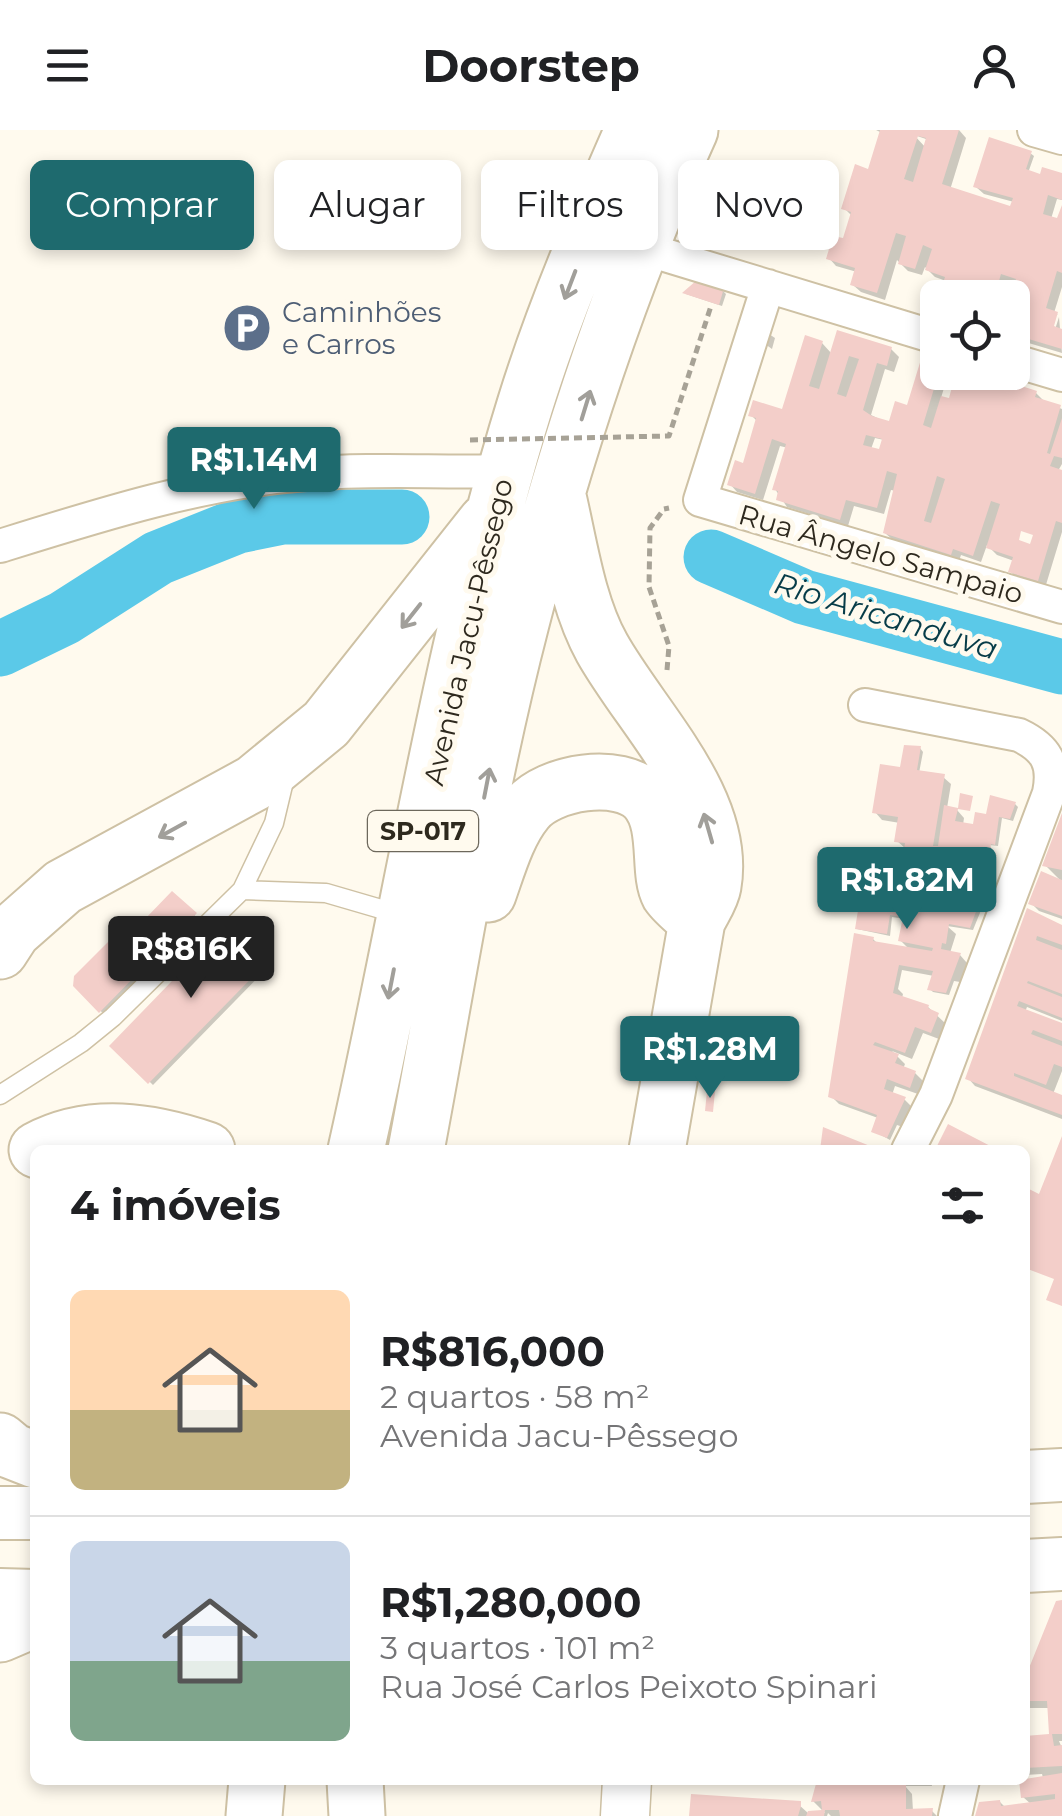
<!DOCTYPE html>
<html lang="pt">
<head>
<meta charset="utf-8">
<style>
  body { margin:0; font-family:Montserrat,sans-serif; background:#f2f2f2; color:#202124; height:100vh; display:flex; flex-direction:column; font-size:38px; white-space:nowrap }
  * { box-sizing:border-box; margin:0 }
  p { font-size:32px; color:#757577 }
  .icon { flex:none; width:55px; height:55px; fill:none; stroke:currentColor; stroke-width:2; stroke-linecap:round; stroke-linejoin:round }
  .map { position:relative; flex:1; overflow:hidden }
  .drawer { position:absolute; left:30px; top:1015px; width:1000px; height:640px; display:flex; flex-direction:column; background:#fff; border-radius:15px; box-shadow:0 5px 15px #0003 }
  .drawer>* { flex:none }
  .guide { position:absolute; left:30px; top:30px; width:1002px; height:90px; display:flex; gap:20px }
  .buttons { position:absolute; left:920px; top:150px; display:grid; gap:20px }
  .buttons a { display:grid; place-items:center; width:110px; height:110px; border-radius:15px; background:#fff; box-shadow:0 5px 15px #0003; font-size:50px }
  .price { position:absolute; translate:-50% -85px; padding:0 22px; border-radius:10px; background:#1e6a6e; color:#fff; font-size:32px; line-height:65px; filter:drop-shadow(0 2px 5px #0008) }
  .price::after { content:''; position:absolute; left:50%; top:60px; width:30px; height:22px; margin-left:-15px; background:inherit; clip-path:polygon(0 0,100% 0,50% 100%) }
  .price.active { background:#222; color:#fff }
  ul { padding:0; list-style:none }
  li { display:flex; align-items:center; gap:30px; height:250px; padding:0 40px }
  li+li { border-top:2px solid #e0e0e0 }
  li span { display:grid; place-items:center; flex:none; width:280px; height:200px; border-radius:15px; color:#555 }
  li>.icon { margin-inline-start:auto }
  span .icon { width:120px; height:120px; fill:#fffc; stroke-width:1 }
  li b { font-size:42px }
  h2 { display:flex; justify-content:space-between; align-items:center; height:120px; padding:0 40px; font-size:42px }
  .chip { padding:0 35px; border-radius:15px; background:#fff; box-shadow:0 5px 15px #0003; font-size:35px; line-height:90px }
  .chip.active { background:#1e6a6e; color:#fff }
  header { display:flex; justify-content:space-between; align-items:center; height:130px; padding:0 40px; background:#fff; font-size:45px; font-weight:700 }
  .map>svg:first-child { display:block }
</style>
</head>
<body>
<header><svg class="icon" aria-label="menu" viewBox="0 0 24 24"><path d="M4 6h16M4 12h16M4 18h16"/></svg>Doorstep<svg class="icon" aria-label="person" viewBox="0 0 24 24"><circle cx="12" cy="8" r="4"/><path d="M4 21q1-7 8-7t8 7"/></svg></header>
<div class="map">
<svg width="1062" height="1686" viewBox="0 0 1062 1686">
  <rect width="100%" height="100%" fill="#fffaee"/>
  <path fill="#0003" fill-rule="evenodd" d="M 876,0 L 959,0 L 966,8 L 950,60 L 1012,79 L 1014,72 L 984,64 L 976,57 L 1030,23 L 1034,26 L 1028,43 L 1042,48 L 1062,46 L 1062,70 L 1057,69 L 1051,89 L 1058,91 L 1062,80 L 1062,157 L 1054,183 L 1058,185 L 1055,185 L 1052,209 L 1059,187 L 1062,223 L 1012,208 L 1012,168 L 941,168 L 946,151 L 935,147 L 925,137 L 922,145 L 908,141 L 897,130 L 885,170 L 861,162 L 853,155 L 857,142 L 836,136 L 829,128 L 844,111 L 852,86 L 844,78 L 870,42 L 882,3 ZM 914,5 L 929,10 L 926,18 ZM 1009,150 L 1017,153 L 1013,166 L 1005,163 Z
    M 723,161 L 726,164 L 722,176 L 686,164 Z
    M 769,204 L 775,208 L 772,219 L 765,214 Z
    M 822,213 L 832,224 L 891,219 L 899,227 L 894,242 L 885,239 L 871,285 L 890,294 L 938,242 L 1036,263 L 1045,272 L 1062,279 L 1062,334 L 1058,341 L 1062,343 L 1062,402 L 1045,458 L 1018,449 L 1011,442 L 1014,431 L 997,425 L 987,415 L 981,432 L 961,425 L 959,431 L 893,410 L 885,403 L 896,361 L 891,360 L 884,384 L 854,376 L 848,396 L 787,377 L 775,359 L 788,318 L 780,316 L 763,370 L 737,362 L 730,354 L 744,336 L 758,292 L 751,285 L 784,282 ZM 944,258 L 954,261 L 950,271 L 941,268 ZM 875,308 L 884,310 L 880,322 L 871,319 ZM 1019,398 L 1036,404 L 1032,417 L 1016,412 Z
    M 920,618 L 923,622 L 919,643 L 943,647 L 951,654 L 947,678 L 957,680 L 964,688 L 963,695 L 975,697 L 1015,674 L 1018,677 L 1013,691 L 1002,688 L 998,716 L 989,715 L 997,726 L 981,723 L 979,731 L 992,740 L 988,763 L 973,800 L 947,796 L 956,804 L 950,823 L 960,825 L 967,833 L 960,852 L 954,851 L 949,865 L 933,862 L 930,859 L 934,846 L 902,840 L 898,859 L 903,864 L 902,868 L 928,877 L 945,893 L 939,909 L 923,903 L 912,929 L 892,921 L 905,934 L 903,939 L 915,943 L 923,951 L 918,964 L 895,956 L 892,965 L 905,970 L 912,977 L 903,997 L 897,995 L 890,1010 L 874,1001 L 878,988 L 839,974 L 831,966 L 873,809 L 878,814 L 910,820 L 900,810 L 905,789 L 892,787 L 890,806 L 857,799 L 867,740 L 902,746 L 905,718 L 897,711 L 900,693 L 882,690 L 875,682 ZM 899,764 L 938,772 L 938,779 L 898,773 Z
    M 1062,690 L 1062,752 L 1045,735 Z
    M 1062,752 L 1062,789 L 1039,781 L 1031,773 Z
    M 172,764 L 207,797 L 113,893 L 75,856 L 118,821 Z
    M 1029,782 L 1062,796 L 1062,891 L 1027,877 L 1025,882 L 1062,896 L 1062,941 L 1053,964 L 1062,967 L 1062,989 L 975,956 L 968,948 Z
    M 233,792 L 274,831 L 153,955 L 113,916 Z
    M 1062,1472 L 1062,1611 L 1059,1611 L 1062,1618 L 1062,1686 L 978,1686 L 1000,1672 L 1006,1678 L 1032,1675 L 1023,1667 L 1043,1648 L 1042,1644 L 1025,1645 L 1025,1608 L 1052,1606 L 1050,1578 L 1027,1578 L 1025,1556 Z
    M 481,1650 L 482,1654 L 454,1654 L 451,1650 Z
    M 820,1650 L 931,1650 L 932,1656 L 905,1656 L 912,1664 L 913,1681 L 932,1681 L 937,1686 L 831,1686 L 828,1683 L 827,1686 L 692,1686 L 798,1674 L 808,1683 L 825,1683 L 813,1671 Z"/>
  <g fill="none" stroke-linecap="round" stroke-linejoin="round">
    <path stroke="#5bc9e8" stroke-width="55" d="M 711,427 L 804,467 L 1062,537
      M 0,519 L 64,488 L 158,428 L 238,396 L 282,387 L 402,387"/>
  </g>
  <path fill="#f3cec9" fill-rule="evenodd" d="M 880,0 L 959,0 L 942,54 L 1010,76 L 1013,68 L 973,57 L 989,7 L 1032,21 L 1026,39 L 1040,44 L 1042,37 L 1062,43 L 1062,70 L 1048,65 L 1043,84 L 1057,88 L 1062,75 L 1062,143 L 1057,141 L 1046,178 L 1058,182 L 1054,196 L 1062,199 L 1062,219 L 1012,204 L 1012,168 L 1001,168 L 1003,160 L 1011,162 L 1016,149 L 1001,144 L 994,168 L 938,168 L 945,147 L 925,140 L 932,119 L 923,115 L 915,139 L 898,134 L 906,106 L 896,103 L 877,163 L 850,155 L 855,138 L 826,129 L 833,106 L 843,108 L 851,82 L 841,79 L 855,34 L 868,39 ZM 918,6 L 926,8 L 913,52 L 904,49 Z
    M 697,150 L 724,158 L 719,175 L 682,163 Z
    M 837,200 L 892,217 L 887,236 L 877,233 L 863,280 L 872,286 L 889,291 L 895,271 L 907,275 L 922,226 L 938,231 L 938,242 L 977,242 L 1037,261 L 1035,267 L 1061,275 L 1047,323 L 1050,324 L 1062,288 L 1062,328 L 1054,326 L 1050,336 L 1062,340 L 1062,393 L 1056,391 L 1038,451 L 1008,442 L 1013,427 L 986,418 L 1000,374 L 991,371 L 973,426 L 953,419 L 951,425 L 883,403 L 897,344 L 887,341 L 877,378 L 846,370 L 840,390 L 776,370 L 778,361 L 772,360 L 786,314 L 772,309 L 755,364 L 727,355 L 735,330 L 743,333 L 756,288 L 748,286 L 753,270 L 782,279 L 805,205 L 823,211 L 809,256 L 819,259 ZM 849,226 L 859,229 L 846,267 L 837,264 ZM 936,252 L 952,257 L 949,268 L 941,266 L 931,298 L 923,295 ZM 866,305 L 882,309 L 879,319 L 863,315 ZM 937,346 L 945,349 L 931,393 L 924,391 ZM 1021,401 L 1033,405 L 1030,414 L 1019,410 Z
    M 904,615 L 921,616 L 917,640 L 945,644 L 933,716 L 938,716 L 944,675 L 958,678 L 960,663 L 973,666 L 970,681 L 958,679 L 955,691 L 973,694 L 975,682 L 986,684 L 990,665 L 1016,672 L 1010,689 L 999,687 L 995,715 L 991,714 L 990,720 L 973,717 L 972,727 L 985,730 L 980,756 L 985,757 L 970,798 L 949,794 L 946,814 L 942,813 L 941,819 L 961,823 L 946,863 L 927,860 L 933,841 L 899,835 L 893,863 L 929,875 L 928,878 L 939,883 L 931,903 L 915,897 L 905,923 L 875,912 L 873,915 L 899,924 L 895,933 L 916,941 L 910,958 L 887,949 L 884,959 L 906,967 L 887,1008 L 871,1002 L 877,985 L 828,967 L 854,803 L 874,807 L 873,811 L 932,821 L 933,818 L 898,811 L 903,787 L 890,785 L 887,804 L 855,799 L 865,737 L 900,743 L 905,713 L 894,712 L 898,687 L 872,683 L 880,634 L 900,637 ZM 884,756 L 930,766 L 936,769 L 935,776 L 895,770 L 896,762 L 884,760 Z
    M 1062,683 L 1062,740 L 1042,736 Z
    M 1041,741 L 1062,750 L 1062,786 L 1028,774 Z
    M 172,761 L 197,783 L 99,883 L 73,856 L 74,846 L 110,810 L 118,817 Z
    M 1027,778 L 1062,795 L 1062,815 L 1037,806 L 1036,810 L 1062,820 L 1062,864 L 1028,851 L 1027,853 L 1062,867 L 1062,888 L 1019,871 L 1017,876 L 1062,893 L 1062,911 L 1033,900 L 1031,904 L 1062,916 L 1062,937 L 1054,934 L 1046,955 L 1014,943 L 1014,946 L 1062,965 L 1062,985 L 965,949 Z
    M 233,788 L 272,827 L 148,954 L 109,916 Z
    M 707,961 L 715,961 L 713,982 L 705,981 Z
    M 948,994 L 998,1020 L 935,1020 Z
    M 823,997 L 880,1020 L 820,1020 Z
    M 1062,1006 L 1062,1176 L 1046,1170 L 1054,1149 L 1025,1138 L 1025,1057 L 1039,1064 Z
    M 1062,1470 L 1062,1604 L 1052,1604 L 1054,1616 L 1062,1615 L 1062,1636 L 1025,1638 L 1025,1606 L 1049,1604 L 1047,1571 L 1025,1571 L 1025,1548 L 1056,1471 Z
    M 1062,1643 L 1062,1686 L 975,1686 L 979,1672 L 1000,1670 L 1001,1676 L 1055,1669 L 1055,1664 L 1021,1668 L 1019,1650 Z
    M 817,1650 L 836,1650 L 835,1655 L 868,1655 L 868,1650 L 906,1654 L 906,1679 L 933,1678 L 932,1686 L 840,1686 L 839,1680 L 825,1680 L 824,1686 L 806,1686 L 808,1681 L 822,1680 L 821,1671 L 811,1672 Z
    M 691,1664 L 801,1671 L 801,1676 L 798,1686 L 689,1686 Z"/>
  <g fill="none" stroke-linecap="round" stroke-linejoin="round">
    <g stroke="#cec1a4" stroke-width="21">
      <path id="service" d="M 242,760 L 326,763 L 398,784
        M 0,965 L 81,913 L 113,887 L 242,760 L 274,693 L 285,647"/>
    </g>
    <g stroke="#cec1a4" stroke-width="36">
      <path id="minor" d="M 1034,0 L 1062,8
        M 642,118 L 938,208
        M 768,156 L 700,370 L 1062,477
        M 1012,230 L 1062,245
        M 0,416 C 99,385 203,352 306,344 C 373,338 439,343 506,341
        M 865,575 L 1019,605 C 1046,618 1055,633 1049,663 L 936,965 L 908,1020
        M 955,1686 L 963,1650"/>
    </g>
    <g stroke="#cec1a4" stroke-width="51">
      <path id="secondary" d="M 625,1686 L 627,1650"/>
    </g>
    <g stroke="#cec1a4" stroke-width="56">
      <path id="primary" d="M 1025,1347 L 1062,1345
        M 0,1383 L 35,1383
        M 1025,1436 L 1062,1434
        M 0,1465 L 35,1466"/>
    </g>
    <g stroke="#cec1a4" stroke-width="59">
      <path id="trunk" d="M 559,371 C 570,419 578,475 602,518 C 641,588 728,671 713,756 C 711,768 702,780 697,791 L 657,1020
        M 488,764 C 498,736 507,703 526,680 C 548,652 620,640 646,668 C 670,694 657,742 669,764 C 675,773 688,783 697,791
        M 0,821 L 13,801 L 63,757 L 254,653 L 326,594 L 486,392
        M 37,1020 C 91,991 151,1001 207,1020
        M 356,1020 C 412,772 450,518 525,275 C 554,181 594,89 633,0
        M 416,1020 C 449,845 476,666 521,493 C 564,326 619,157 690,0
        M 0,1311 L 12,1321 L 35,1330
        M 0,1504 L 35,1489
        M 355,1650 L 357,1686
        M 254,1686 L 257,1650"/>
    </g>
    <path stroke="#a7a296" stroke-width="5" stroke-dasharray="8 5" stroke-linecap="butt" d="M 667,540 L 669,516 L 649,457 L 650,398 L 664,379 L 669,378"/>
    <use href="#service" stroke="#fff" stroke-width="18"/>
    <use href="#minor" stroke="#fff" stroke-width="32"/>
    <use href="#secondary" stroke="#fff" stroke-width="48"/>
    <use href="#primary" stroke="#fff" stroke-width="52"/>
    <use href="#trunk" stroke="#fff" stroke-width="55"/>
    <path stroke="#a7a296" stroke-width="5" stroke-dasharray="8 5" stroke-linecap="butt" d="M 470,310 L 669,306 L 711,176"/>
  </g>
  <defs><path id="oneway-shaft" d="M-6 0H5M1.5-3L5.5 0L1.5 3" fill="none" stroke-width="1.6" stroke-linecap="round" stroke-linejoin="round" transform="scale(2.5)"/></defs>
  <g stroke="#a19f9a">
    <use href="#oneway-shaft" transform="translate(570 155) rotate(111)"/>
    <use href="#oneway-shaft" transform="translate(586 275) rotate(-73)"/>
    <use href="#oneway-shaft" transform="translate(411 486) rotate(128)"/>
    <use href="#oneway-shaft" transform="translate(487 653) rotate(-79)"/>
    <use href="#oneway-shaft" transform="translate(708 698) rotate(-106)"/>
    <use href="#oneway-shaft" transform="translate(172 700) rotate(151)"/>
    <use href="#oneway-shaft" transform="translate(391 854) rotate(101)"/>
  </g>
  <defs>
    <g id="parking-disc" transform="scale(2.5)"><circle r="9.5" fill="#5c6f8a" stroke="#fffaee"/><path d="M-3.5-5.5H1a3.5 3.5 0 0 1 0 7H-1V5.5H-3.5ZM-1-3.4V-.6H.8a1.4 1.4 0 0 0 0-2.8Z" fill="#fff"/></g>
  </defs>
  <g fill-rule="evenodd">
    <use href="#parking-disc" x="247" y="198"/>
  </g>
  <g text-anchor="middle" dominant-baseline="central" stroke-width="10" stroke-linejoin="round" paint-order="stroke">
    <rect fill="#fffaee" stroke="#6d685c" stroke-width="2.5" x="368" y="681" width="110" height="40" rx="8"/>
    <g font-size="25" font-weight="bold" fill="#2e291e">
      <text x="423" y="701">SP-017</text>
    </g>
    <g font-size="28" fill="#4e5e75" stroke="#fffaee" text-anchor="start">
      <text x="282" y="182">Caminhões<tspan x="282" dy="32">e Carros</tspan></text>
    </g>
    <g font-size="28" fill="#2e291e" stroke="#fffaee">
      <text transform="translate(881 424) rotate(16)">Rua Ângelo Sampaio</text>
      <text transform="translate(468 502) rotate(-77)">Avenida Jacu-Pêssego</text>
    </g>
    <g font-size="30" font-style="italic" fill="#073c48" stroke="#fffaee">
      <text transform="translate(886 486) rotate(17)">Rio Aricanduva</text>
    </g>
  </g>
</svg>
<div class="buttons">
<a><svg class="icon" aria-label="locate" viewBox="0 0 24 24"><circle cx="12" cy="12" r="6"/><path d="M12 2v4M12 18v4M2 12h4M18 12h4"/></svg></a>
</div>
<b class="price" style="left:254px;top:382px">R$1.14M</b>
<b class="price" style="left:907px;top:802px">R$1.82M</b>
<b class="price active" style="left:191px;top:871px">R$816K</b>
<b class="price" style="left:710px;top:971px">R$1.28M</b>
<div class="guide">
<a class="chip active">Comprar</a>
<a class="chip">Alugar</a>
<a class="chip">Filtros</a>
<a class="chip">Novo</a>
</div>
<section class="drawer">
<h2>4 imóveis<svg class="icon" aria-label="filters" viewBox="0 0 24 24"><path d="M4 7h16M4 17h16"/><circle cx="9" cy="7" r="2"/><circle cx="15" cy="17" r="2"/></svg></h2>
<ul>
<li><span style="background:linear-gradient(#ffd9b3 60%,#c2b280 0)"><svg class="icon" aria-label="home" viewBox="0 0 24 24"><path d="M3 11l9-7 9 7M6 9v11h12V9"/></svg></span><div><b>R$816,000</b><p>2 quartos · 58 m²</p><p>Avenida Jacu-Pêssego</p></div></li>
<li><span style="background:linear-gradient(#c9d6e8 60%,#7fa58c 0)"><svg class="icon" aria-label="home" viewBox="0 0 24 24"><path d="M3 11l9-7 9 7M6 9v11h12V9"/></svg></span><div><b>R$1,280,000</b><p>3 quartos · 101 m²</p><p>Rua José Carlos Peixoto Spinari</p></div></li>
</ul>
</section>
</div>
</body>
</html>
